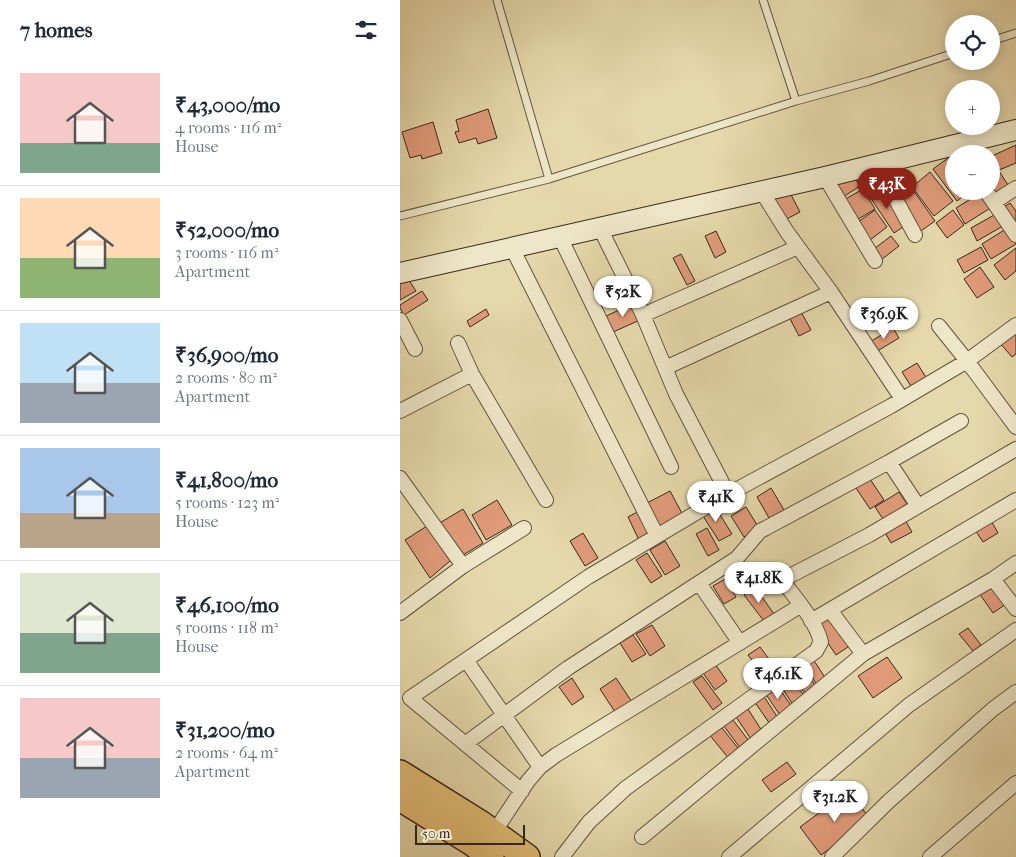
<!DOCTYPE html>
<html lang="en">
<head>
<meta charset="utf-8">
<style>
  body { margin:0; font-family:"IM FELL French Canon",serif; background:#f6f6f7; color:#1f2937; height:100vh; display:flex; flex-direction:column; font-size:19px; white-space:nowrap }
  * { box-sizing:border-box; margin:0 }
  p { font-size:16px; color:#747a83 }
  .icon { flex:none; width:28px; height:28px; fill:none; stroke:currentColor; stroke-width:2; stroke-linecap:round; stroke-linejoin:round }
  .map { position:relative; flex:1; overflow:hidden }
  .drawer { display:flex; flex-direction:column; background:#fff; width:400px }
  .drawer>* { flex:none }
  .buttons { position:absolute; left:545px; top:15px; display:grid; gap:10px }
  .buttons a { display:grid; place-items:center; width:55px; height:55px; border-radius:50%; background:#fff; box-shadow:0 2px 12px #0003; font-size:25px }
  .scale { position:absolute; left:15px; bottom:12px; width:110px; box-sizing:border-box; padding-left:5px; border:2px solid #36281c; border-top:0; font-size:14px; line-height:18px; white-space:nowrap; color:#36281c; -webkit-text-stroke:4px #eee6c8; paint-order:stroke }
  .price { position:absolute; translate:-50% -42px; padding:0 11px; border-radius:18px; background:#fff; color:#222; font-size:16px; line-height:32px; filter:drop-shadow(0 1px 2px #0008) }
  .price::after { content:''; position:absolute; left:50%; top:30px; width:15px; height:11px; margin-left:-8px; background:inherit; clip-path:polygon(0 0,100% 0,50% 100%) }
  .price.current { background:#8f2418; color:#fff }
  ul { padding:0; list-style:none }
  li { display:flex; align-items:center; gap:15px; height:125px; padding:0 20px }
  li+li { border-top:1px solid #e0e1e3 }
  li span { display:grid; place-items:center; flex:none; width:140px; height:100px; border-radius:0px; color:#555 }
  li>.icon { margin-inline-start:auto }
  span .icon { width:60px; height:60px; fill:#fffc; stroke-width:1 }
  li b { font-size:21px }
  h2 { display:flex; justify-content:space-between; align-items:center; height:60px; padding:0 20px; font-size:21px }
  main { display:flex; flex:1; min-height:0 }
  .map>svg:first-child { display:block }
</style>
</head>
<body>
<main>
<section class="drawer">
<h2>7 homes<svg class="icon" aria-label="filters" viewBox="0 0 24 24"><path d="M4 7h16M4 17h16"/><circle cx="9" cy="7" r="2"/><circle cx="15" cy="17" r="2"/></svg></h2>
<ul>
<li><span style="background:linear-gradient(#f6c9c9 70%,#7fa58c 0)"><svg class="icon" aria-label="home" viewBox="0 0 24 24"><path d="M3 11l9-7 9 7M6 9v11h12V9"/></svg></span><div><b>₹43,000/mo</b><p>4 rooms · 116 m²</p><p>House</p></div></li>
<li><span style="background:linear-gradient(#ffd9b3 60%,#8fb573 0)"><svg class="icon" aria-label="home" viewBox="0 0 24 24"><path d="M3 11l9-7 9 7M6 9v11h12V9"/></svg></span><div><b>₹52,000/mo</b><p>3 rooms · 116 m²</p><p>Apartment</p></div></li>
<li><span style="background:linear-gradient(#bfe0f5 60%,#9aa5b1 0)"><svg class="icon" aria-label="home" viewBox="0 0 24 24"><path d="M3 11l9-7 9 7M6 9v11h12V9"/></svg></span><div><b>₹36,900/mo</b><p>2 rooms · 80 m²</p><p>Apartment</p></div></li>
<li><span style="background:linear-gradient(#a9c7e8 65%,#b9a48a 0)"><svg class="icon" aria-label="home" viewBox="0 0 24 24"><path d="M3 11l9-7 9 7M6 9v11h12V9"/></svg></span><div><b>₹41,800/mo</b><p>5 rooms · 123 m²</p><p>House</p></div></li>
<li><span style="background:linear-gradient(#dfe7d0 60%,#7fa58c 0)"><svg class="icon" aria-label="home" viewBox="0 0 24 24"><path d="M3 11l9-7 9 7M6 9v11h12V9"/></svg></span><div><b>₹46,100/mo</b><p>5 rooms · 118 m²</p><p>House</p></div></li>
<li><span style="background:linear-gradient(#f6c9c9 60%,#9aa5b1 0)"><svg class="icon" aria-label="home" viewBox="0 0 24 24"><path d="M3 11l9-7 9 7M6 9v11h12V9"/></svg></span><div><b>₹31,200/mo</b><p>2 rooms · 64 m²</p><p>Apartment</p></div></li>
</ul>
</section>
<div class="map">
<svg width="616" height="857" viewBox="0 0 616 857">
  <rect width="100%" height="100%" fill="#e5d8aa"/>
  <filter id="stains"><feTurbulence type="fractalNoise" baseFrequency=".004" numOctaves="4"/><feColorMatrix values="0 0 0 0 .2 0 0 0 0 .09 0 0 0 0 .02 0 0 0 .5 -.17"/></filter>
  <radialGradient id="worn" r=".72"><stop offset=".6" stop-color="#630" stop-opacity="0"/><stop offset="1" stop-color="#630" stop-opacity=".3"/></radialGradient>
  <path fill="#e19c7a" stroke="#36281c" d="M 88,109 L 97,138 L 78,144 L 76,138 L 59,143 L 55,132 L 59,131 L 56,120 Z
    M 33,122 L 42,153 L 22,159 L 21,155 L 10,158 L 2,132 Z
    M 616,145 L 616,163 L 599,170 L 592,156 Z
    M 552,155 L 554,157 L 554,191 L 570,191 L 557,201 L 533,169 Z
    M 595,165 L 610,188 L 593,199 L 591,168 Z
    M 465,168 L 474,182 L 463,189 L 453,173 Z
    M 530,172 L 553,201 L 534,216 L 512,187 Z
    M 451,173 L 460,186 L 440,199 L 430,180 Z
    M 480,186 L 506,225 L 494,233 L 468,194 Z
    M 388,189 L 400,212 L 383,221 L 370,198 Z
    M 463,189 L 475,209 L 455,221 L 442,201 Z
    M 513,190 L 535,221 L 518,233 L 497,202 Z
    M 582,192 L 592,207 L 565,224 L 556,208 Z
    M 610,203 L 616,211 L 616,232 L 601,209 Z
    M 475,210 L 487,227 L 470,240 L 458,222 Z
    M 553,210 L 564,225 L 547,238 L 536,223 Z
    M 596,214 L 603,226 L 577,241 L 571,228 Z
    M 609,227 L 616,239 L 616,244 L 591,259 L 582,244 Z
    M 316,231 L 326,252 L 315,258 L 305,236 Z
    M 491,236 L 499,246 L 481,260 L 474,249 Z
    M 581,247 L 588,260 L 564,273 L 557,260 Z
    M 616,248 L 616,271 L 605,280 L 594,265 Z
    M 281,254 L 295,281 L 287,285 L 273,258 Z
    M 580,267 L 594,287 L 577,298 L 564,279 Z
    M 5,274 L 16,291 L 0,300 L 0,277 Z
    M 22,291 L 28,300 L 4,315 L 0,308 L 0,305 Z
    M 234,303 L 242,319 L 211,333 L 204,317 Z
    M 86,309 L 89,315 L 70,327 L 67,321 Z
    M 400,310 L 411,330 L 399,336 L 389,317 Z
    M 493,328 L 499,338 L 474,353 L 468,343 Z
    M 616,329 L 616,354 L 612,357 L 599,342 Z
    M 517,363 L 529,382 L 514,391 L 502,372 Z
    M 470,479 L 484,500 L 470,509 L 456,488 Z
    M 371,488 L 384,510 L 369,518 L 357,497 Z
    M 270,491 L 284,517 L 257,532 L 243,505 Z
    M 499,492 L 507,504 L 483,519 L 475,507 Z
    M 97,500 L 112,525 L 86,540 L 72,515 Z
    M 314,505 L 332,534 L 319,541 L 301,513 Z
    M 346,507 L 359,528 L 344,537 L 331,516 Z
    M 63,509 L 83,543 L 58,558 L 38,524 Z
    M 241,510 L 254,535 L 240,542 L 228,517 Z
    M 589,517 L 598,533 L 583,542 L 573,527 Z
    M 504,518 L 512,532 L 491,543 L 483,529 Z
    M 27,526 L 51,560 L 30,578 L 5,540 Z
    M 307,528 L 319,550 L 308,556 L 296,534 Z
    M 183,533 L 198,558 L 185,566 L 170,541 Z
    M 265,541 L 280,566 L 265,575 L 250,550 Z
    M 247,553 L 262,576 L 251,583 L 236,560 Z
    M 325,579 L 336,597 L 324,604 L 313,586 Z
    M 592,584 L 606,604 L 593,613 L 579,593 Z
    M 355,587 L 374,614 L 364,621 L 344,595 Z
    M 430,614 L 451,645 L 436,655 L 415,624 Z
    M 252,625 L 265,646 L 250,656 L 236,634 Z
    M 568,628 L 581,645 L 573,651 L 559,634 Z
    M 233,635 L 246,654 L 232,662 L 220,643 Z
    M 360,647 L 378,671 L 367,679 L 348,655 Z
    M 411,656 L 428,682 L 419,688 L 402,662 Z
    M 487,657 L 502,678 L 473,698 L 458,676 Z
    M 315,664 L 327,681 L 315,690 L 303,673 Z
    M 401,664 L 418,690 L 408,698 L 390,671 Z
    M 388,673 L 407,700 L 395,708 L 377,680 Z
    M 302,676 L 322,703 L 313,710 L 293,682 Z
    M 172,678 L 184,697 L 172,705 L 159,687 Z
    M 216,678 L 232,702 L 215,712 L 200,689 Z
    M 375,682 L 394,710 L 382,718 L 363,690 Z
    M 361,692 L 380,721 L 372,727 L 352,698 Z
    M 346,706 L 364,734 L 353,742 L 334,714 Z
    M 330,716 L 352,745 L 343,752 L 321,722 Z
    M 319,724 L 341,752 L 330,760 L 308,733 Z
    M 387,762 L 396,774 L 371,792 L 362,780 Z
    M 449,791 L 470,819 L 421,855 L 400,827 Z"/>
  <g fill="none" stroke-linecap="round" stroke-linejoin="round">
    <g stroke="#625440" stroke-width="9">
      <path id="lane" d="M 97,0 L 149,179
        M 363,0 L 396,101
        M 591,41 L 616,33
        M 0,216 L 149,179 L 396,101 L 469,81 L 554,53"/>
    </g>
    <g stroke="#625440" stroke-width="16">
      <path id="street" d="M 476,163 L 515,235
        M 425,177 L 475,261
        M 586,191 L 616,235
        M 362,192 L 387,232 L 431,292 L 502,399
        M 594,202 L 616,188
        M 200,228 L 243,315 L 276,394 L 328,494
        M 160,237 L 271,467
        M 112,248 L 257,536
        M 243,315 L 398,247
        M 0,320 L 15,349
        M 539,326 L 567,361 L 616,427
        M 58,343 L 72,374 L 146,500
        M 265,368 L 431,292
        M 0,411 L 72,374
        M 489,462 L 518,506
        M 0,478 L 63,566
        M 593,579 L 616,609
        M 299,583 L 340,643
        M 430,610 L 463,654
        M 0,613 L 63,566 L 124,528
        M 411,621 L 616,500
        M 66,660 L 140,767
        M 65,744 L 168,668 L 337,558 L 360,531 L 366,528 L 489,462 L 561,421
        M 122,791 L 10,698 L 188,577 L 321,498 L 491,406 L 567,361 L 616,325
        M 91,837 L 128,781 L 140,767 L 156,755 L 400,606
        M 242,837 L 463,654 L 593,579 L 616,563
        M 162,857 L 189,822 L 226,788 L 416,651 L 421,642 C 415,619 395,598 382,580 L 469,535 L 616,449
        M 329,857 L 509,705 L 616,630
        M 432,857 L 489,801 L 593,709 L 616,692
        M 530,857 L 616,783"/>
    </g>
    <g stroke="#36281c" stroke-width="22">
      <path id="secondary" d="M 0,273 L 425,177 L 616,130"/>
    </g>
    <g stroke="#36281c" stroke-width="28">
      <path id="highway" d="M 0,773 L 80,823 L 127,857
        M 0,798 L 71,842 L 91,857"/>
    </g>
    <use href="#lane" stroke="#eee6c8" stroke-width="7"/>
    <use href="#street" stroke="#eee6c8" stroke-width="14"/>
    <use href="#secondary" stroke="#eee6c8" stroke-width="20"/>
    <use href="#highway" stroke="#e2bc75" stroke-width="25"/>
  </g>
  <rect width="100%" height="100%" filter="url(#stains)"/>
  <rect width="100%" height="100%" fill="url(#worn)"/>
</svg>
<div class="buttons">
<a><svg class="icon" aria-label="locate" viewBox="0 0 24 24"><circle cx="12" cy="12" r="6"/><path d="M12 2v4M12 18v4M2 12h4M18 12h4"/></svg></a>
<a>+</a>
<a>−</a>
</div>
<div class="scale">50 m</div>
<b class="price current" style="left:487px;top:210px">₹43K</b>
<b class="price" style="left:223px;top:318px">₹52K</b>
<b class="price" style="left:484px;top:340px">₹36.9K</b>
<b class="price" style="left:316px;top:523px">₹41K</b>
<b class="price" style="left:359px;top:604px">₹41.8K</b>
<b class="price" style="left:378px;top:700px">₹46.1K</b>
<b class="price" style="left:435px;top:823px">₹31.2K</b>
</div>
</main>
</body>
</html>
